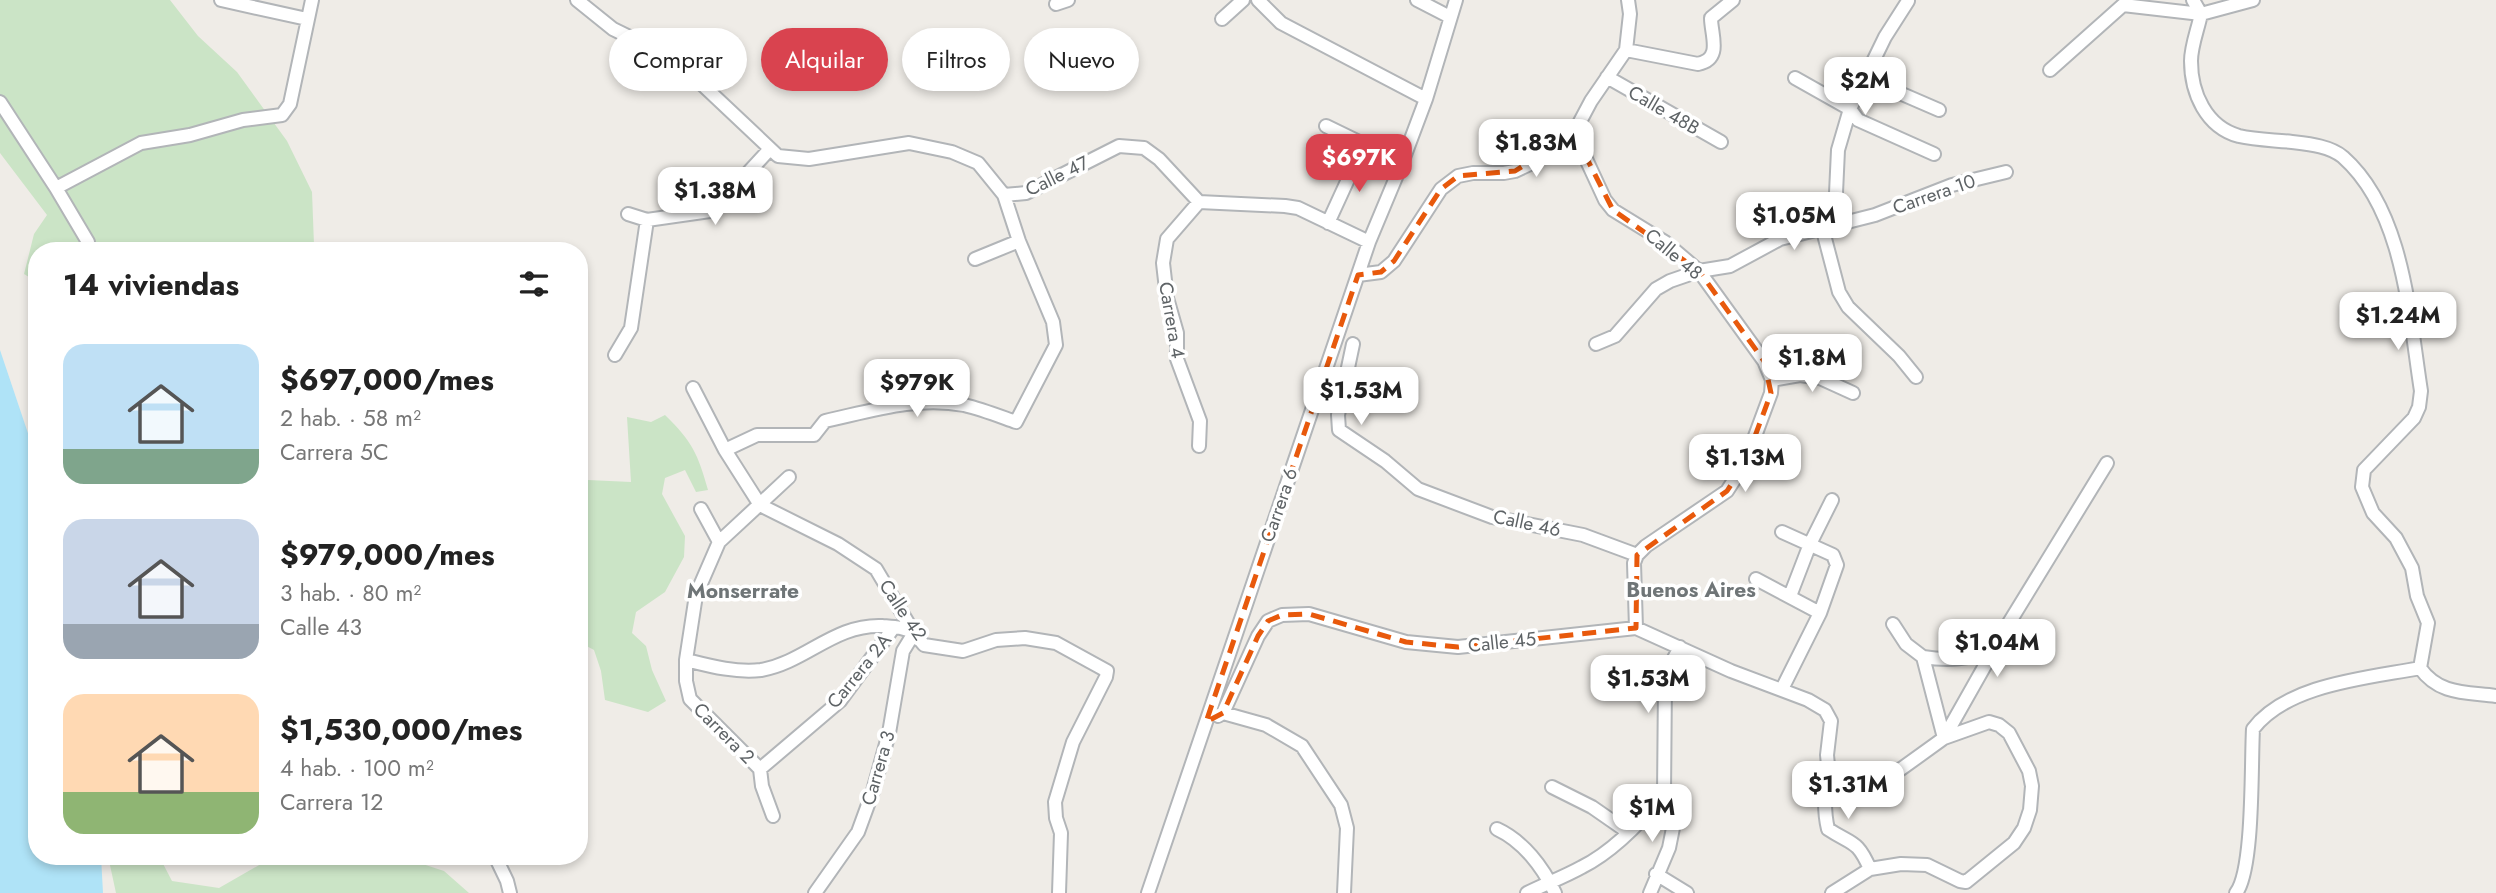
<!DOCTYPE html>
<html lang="es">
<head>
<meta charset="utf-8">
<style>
  body { margin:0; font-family:Jost,sans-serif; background:#f2f2f2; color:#222; height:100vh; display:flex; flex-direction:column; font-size:26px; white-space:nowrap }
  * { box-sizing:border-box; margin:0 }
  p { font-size:23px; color:#767676 }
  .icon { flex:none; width:38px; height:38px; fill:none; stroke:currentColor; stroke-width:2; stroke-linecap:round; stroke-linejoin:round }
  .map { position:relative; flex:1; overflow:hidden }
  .panel { position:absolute; left:28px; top:242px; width:560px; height:623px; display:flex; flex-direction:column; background:#fff; border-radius:28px; box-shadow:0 4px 10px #0003 }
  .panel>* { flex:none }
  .banner { position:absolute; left:609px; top:28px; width:665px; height:63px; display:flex; gap:14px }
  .price { position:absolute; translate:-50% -60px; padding:0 16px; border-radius:14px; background:#fff; color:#222; font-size:23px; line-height:46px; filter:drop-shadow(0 2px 4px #0008) }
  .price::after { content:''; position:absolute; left:50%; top:42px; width:21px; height:16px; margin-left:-10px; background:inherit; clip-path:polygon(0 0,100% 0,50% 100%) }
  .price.current { background:#d9434f; color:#fff }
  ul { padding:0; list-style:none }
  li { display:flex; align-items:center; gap:21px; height:175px; padding:0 35px }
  li span { display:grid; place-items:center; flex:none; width:196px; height:140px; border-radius:21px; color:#555 }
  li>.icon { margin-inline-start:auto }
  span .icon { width:84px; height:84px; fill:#fffc; stroke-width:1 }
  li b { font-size:30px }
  h2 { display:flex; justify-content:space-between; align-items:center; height:84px; padding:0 35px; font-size:30px }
  .pill { padding:0 24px; border-radius:32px; background:#fff; box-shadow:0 4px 10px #0003; font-size:24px; line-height:63px }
  .pill.current { background:#d9434f; color:#fff }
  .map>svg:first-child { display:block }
</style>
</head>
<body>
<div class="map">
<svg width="2496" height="893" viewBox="0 0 2496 893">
  <rect width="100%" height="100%" fill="#efece7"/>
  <path fill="#cbe4c6" d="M 0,0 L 170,0 L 198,36 L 237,72 L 287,141 L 312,192 L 314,245 L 326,250 L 37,250 L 37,282 L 24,274 L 34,234 L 47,215 L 0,153 Z
    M 665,415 C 692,441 698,454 708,490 L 696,492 L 685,470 L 665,478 L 662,494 L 685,536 L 684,557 L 665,592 L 636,612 L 632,633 L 646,646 L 652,670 L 666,701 L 648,712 L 605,700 L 601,671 L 594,650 L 579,642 L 579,431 L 588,480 L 631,482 L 627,417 L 651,422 Z
    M 108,856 L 159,856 L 172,881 L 219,888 L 275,856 L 398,856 L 444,871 L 469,893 L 116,893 Z"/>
  <path fill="#afe3f7" d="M 0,350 L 37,460 L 37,856 L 101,856 L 103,893 L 0,893 Z"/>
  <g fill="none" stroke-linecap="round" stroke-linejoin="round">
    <g stroke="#b2b5b8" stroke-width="16">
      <path id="minor" d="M 221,0 L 307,19
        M 577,0 L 613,29 L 658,51 L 691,74 L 778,156 L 809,159 L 909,143 L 952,152 L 978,163 L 1004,195 L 1026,193 L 1119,146 L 1144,148 L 1159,159 L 1199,202 L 1285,206 L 1298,208 L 1369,242
        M 1258,0 L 1281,23 L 1426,99
        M 1417,0 L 1450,17
        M 2193,0 L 2201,14 C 2198,29 2191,46 2191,61 C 2191,93 2206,127 2239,136 C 2256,140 2275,140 2292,142 C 2309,144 2330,146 2343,157 C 2404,211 2409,315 2421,391 L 2419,407 L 2414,418 L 2364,470 L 2362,487 L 2373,513 L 2396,538 L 2412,568 L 2417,596 L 2428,623 L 2420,668 C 2439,695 2466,692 2496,696
        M 1908,1 L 1885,37 L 1850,109 L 1838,150 L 1836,193 L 1822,227 L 1839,292 L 1848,307 L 1899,356 L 1916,377
        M 1056,4 L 1068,0
        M 1222,19 L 1243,0
        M 1626,50 L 1698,64 C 1723,59 1711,35 1711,18 L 1733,0
        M 2050,70 L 2123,5 L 2201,14 L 2253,0
        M 1607,77 L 1721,142
        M 1795,78 L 1850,109 L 1858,120 L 1934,154
        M 1865,78 L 1939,110
        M 0,102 L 56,188 L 88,242 L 88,250
        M 1326,126 L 1402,163
        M 1574,133 L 1605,200 L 1613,210 L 1665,242 L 1699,271 L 1764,361 L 1772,380 L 1771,393 L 1745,463 L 1727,491 L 1646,546 L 1637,555 L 1634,563 L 1636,628
        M 56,188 L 141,143 L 190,135 L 243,120 L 282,115 L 290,104 L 312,0
        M 1199,202 L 1167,239 L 1163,263 L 1167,298 L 1177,333 L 1177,359 L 1200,421 L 1199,446
        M 628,214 L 647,220 L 710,211 L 722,201 L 769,150
        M 1328,223 L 1361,151
        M 975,259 L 1019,241
        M 1358,275 L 1381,272 L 1394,261 L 1441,189 L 1458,176 L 1473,173 L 1504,173 L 1515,171 L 1532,163 L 1574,133 L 1591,101 L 1626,50 L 1630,14 L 1628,0
        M 1353,344 L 1338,415 L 1339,430 L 1385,461 L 1418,489 L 1492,517 L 1583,535 L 1637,555
        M 1596,344 L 1615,336 L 1656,289 L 1670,281 L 1699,271 L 1730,266 L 1780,239 L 1875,215 L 1952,185 L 2006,172
        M 615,355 L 631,328 L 647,220
        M 1772,380 L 1800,375 L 1820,378 L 1853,393
        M 693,388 L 725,450 L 760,505 L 838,544 L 876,569 L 914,633 L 924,645 L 963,651 L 996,640 L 1025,638 L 1056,643 L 1107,671 L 1106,677 L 1073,742 L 1055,802 L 1056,818 L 1061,833 L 1059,893
        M 725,450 L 757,435 L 814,435 L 825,421 C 871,411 916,396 964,405 C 981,409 999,416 1016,422 L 1056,345 L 1053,322 L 1019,241 L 1004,195
        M 701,509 L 719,542
        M 1782,532 L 1833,555 L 1837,565 L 1820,613 L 1782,689
        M 1756,579 L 1820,613
        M 1790,596 L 1810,544 L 1832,500
        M 1893,624 L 1906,644 L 1923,657 L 1944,738 L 2009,623 L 2107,463
        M 1923,657 C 1949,661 1969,659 1994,650
        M 686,660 C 710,666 736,673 761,670 C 806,662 834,624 882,626 C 894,627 903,627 914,633 L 903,651 L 889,733 L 873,791 L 858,832 L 815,893
        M 1223,713 L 1258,636 L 1268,621 L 1282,615 L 1309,614 L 1406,642 L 1458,647 L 1636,628 L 1731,671 L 1808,700 L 1825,710 L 1831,721 L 1827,755 L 1828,765 L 1833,771 L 1849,776 L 1879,775 L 1901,769 L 1944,738 L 1989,722 L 1999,725 L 2009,733 L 2029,771 L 2032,786 L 2030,810 L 2024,828 L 2014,843 L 1966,882 L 1960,881 L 1927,865 L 1901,864 L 1870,869 L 1832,893
        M 1218,716 L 1223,713 L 1266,725 L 1302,746 L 1341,805 L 1347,828 L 1344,893
        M 1828,765 C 1825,785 1823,809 1828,829 C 1852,845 1857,839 1870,869
        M 760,769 L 840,701 L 894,627
        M 1552,787 L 1592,807 L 1628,832
        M 773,816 L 762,786 L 760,769 L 690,699 L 686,681 L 686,660 L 696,595 L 719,542 L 789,477
        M 1497,829 C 1523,841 1543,867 1555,893
        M 495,856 L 507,881 L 510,893
        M 1656,874 L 1687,893
        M 1148,893 L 1369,242 L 1402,163 L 1426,99 L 1456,0
        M 1527,893 C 1545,884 1564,877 1582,867 C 1614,851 1642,821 1664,794
        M 1650,893 L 1669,848 L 1673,828 L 1664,794 L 1665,682 L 1672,662 L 1680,647
        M 2236,893 C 2254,870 2251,763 2253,729 C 2287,684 2368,678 2420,668"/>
    </g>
    <use href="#minor" stroke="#fff" stroke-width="12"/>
  </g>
  <path fill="none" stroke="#e8590c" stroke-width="5" stroke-dasharray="14 9" stroke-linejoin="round" d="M 1574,133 L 1613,210 L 1699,271 L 1764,361 L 1771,393 L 1745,463 L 1727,491 L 1637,555 L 1636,628 L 1458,647 L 1406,642 L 1309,614 L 1282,615 L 1268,621 L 1258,636 L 1223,713 L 1206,722 L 1358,275 L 1381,272 L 1394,261 L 1441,189 L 1458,176 L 1515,171 Z"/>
  <g text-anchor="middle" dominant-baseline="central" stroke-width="7" stroke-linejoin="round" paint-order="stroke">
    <g font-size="19" fill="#5e6366" stroke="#fff">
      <text transform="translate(1664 110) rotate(30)">Calle 48B</text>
      <text transform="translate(1057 176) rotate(-26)">Calle 47</text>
      <text transform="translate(1934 194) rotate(-19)">Carrera 10</text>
      <text transform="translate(1674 254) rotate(40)">Calle 48</text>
      <text transform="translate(1172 320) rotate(80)">Carrera 4</text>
      <text transform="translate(1279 505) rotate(-71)">Carrera 6</text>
      <text transform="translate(1527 523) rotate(12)">Calle 46</text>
      <text transform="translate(903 610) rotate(56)">Calle 42</text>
      <text transform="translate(1502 642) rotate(-6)">Calle 45</text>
      <text transform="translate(859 671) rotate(-51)">Carrera 2A</text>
      <text transform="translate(724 733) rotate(45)">Carrera 2</text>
      <text transform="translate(878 768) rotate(-74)">Carrera 3</text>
    </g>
    <g font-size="21" font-weight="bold" fill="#6f7577" stroke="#fff">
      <text x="1691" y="590">Buenos Aires</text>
      <text x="743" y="591">Monserrate</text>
    </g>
  </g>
</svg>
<b class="price" style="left:1865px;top:117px">$2M</b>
<b class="price" style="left:1536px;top:179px">$1.83M</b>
<b class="price current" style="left:1359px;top:194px">$697K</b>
<b class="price" style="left:715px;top:227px">$1.38M</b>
<b class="price" style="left:1794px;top:252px">$1.05M</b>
<b class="price" style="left:2398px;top:352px">$1.24M</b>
<b class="price" style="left:1812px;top:394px">$1.8M</b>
<b class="price" style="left:917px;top:419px">$979K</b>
<b class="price" style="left:1361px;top:427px">$1.53M</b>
<b class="price" style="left:1745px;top:494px">$1.13M</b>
<b class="price" style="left:1997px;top:679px">$1.04M</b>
<b class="price" style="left:1648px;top:715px">$1.53M</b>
<b class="price" style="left:1848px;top:821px">$1.31M</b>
<b class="price" style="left:1652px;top:844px">$1M</b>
<div class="banner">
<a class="pill">Comprar</a>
<a class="pill current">Alquilar</a>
<a class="pill">Filtros</a>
<a class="pill">Nuevo</a>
</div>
<section class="panel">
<h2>14 viviendas<svg class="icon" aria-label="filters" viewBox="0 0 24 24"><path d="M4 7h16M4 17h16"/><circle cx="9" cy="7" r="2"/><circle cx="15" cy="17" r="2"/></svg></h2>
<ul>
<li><span style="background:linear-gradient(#bfe0f5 75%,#7fa58c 0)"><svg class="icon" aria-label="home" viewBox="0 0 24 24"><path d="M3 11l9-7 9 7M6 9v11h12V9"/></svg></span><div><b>$697,000/mes</b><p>2 hab. · 58 m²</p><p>Carrera 5C</p></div></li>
<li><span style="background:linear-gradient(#c9d6e8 75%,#9aa5b1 0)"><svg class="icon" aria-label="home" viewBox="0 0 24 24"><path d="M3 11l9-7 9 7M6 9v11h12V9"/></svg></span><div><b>$979,000/mes</b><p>3 hab. · 80 m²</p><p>Calle 43</p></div></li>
<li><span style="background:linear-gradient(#ffd9b3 70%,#8fb573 0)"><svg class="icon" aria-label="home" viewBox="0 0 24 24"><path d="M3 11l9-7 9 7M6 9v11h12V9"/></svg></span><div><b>$1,530,000/mes</b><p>4 hab. · 100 m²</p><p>Carrera 12</p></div></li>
</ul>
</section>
</div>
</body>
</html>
